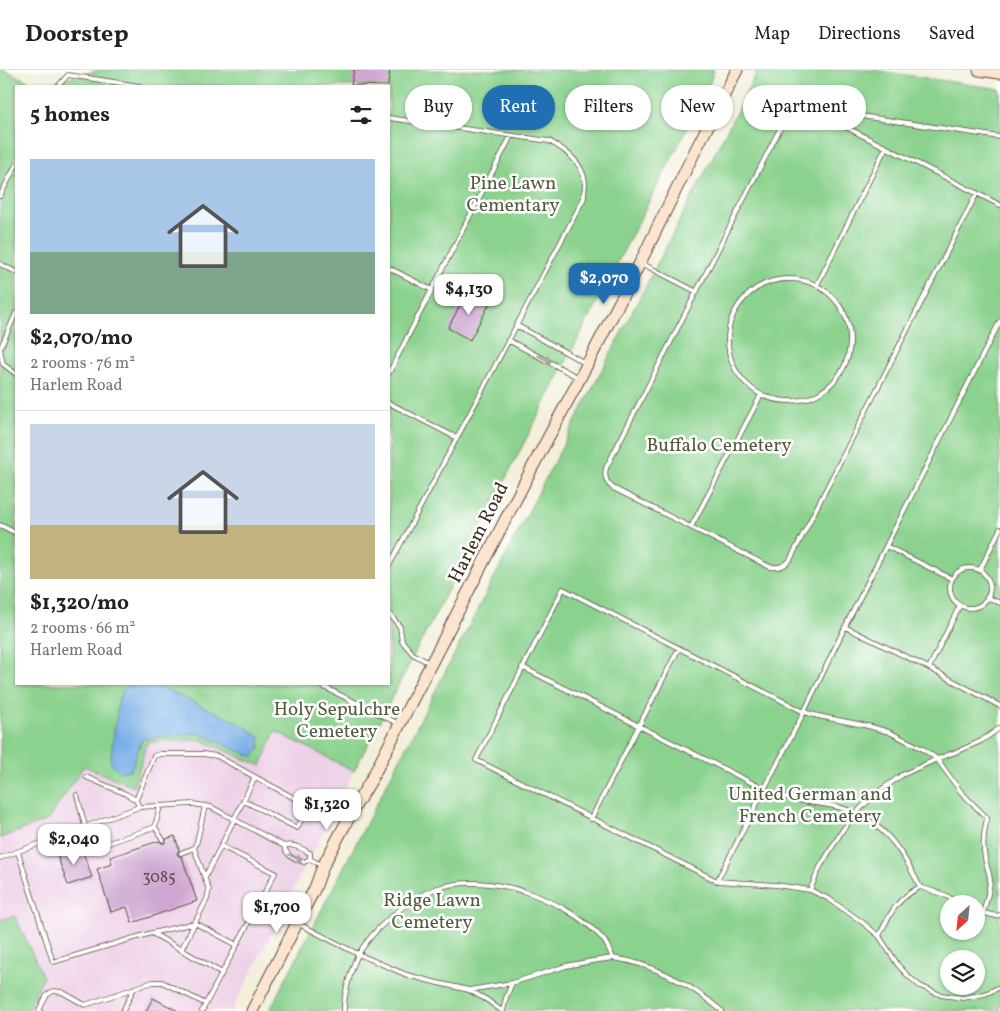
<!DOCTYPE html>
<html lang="en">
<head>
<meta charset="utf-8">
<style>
  body { margin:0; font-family:Vollkorn,serif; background:#f6f6f6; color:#222; height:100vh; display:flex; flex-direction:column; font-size:19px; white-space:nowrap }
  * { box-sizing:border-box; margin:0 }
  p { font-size:16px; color:#767676 }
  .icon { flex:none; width:28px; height:28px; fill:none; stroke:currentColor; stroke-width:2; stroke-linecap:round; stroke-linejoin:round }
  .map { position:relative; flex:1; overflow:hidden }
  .details { position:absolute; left:15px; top:15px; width:375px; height:600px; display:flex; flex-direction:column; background:#fff; border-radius:0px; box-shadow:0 1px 4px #0004 }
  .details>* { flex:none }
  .guide { position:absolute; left:405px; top:15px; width:475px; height:45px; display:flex; gap:10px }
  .needle { width:32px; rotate:207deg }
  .buttons { position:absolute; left:940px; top:825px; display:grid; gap:10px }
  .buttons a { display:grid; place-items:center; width:45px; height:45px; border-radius:50%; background:#fff; box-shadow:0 1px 4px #0004; font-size:25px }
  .price { position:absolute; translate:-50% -42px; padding:0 11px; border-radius:10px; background:#fff; color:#222; font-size:16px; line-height:32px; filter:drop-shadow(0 1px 2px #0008) }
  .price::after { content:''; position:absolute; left:50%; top:30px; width:15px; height:11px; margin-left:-8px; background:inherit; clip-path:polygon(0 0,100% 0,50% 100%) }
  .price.current { background:#1f6fb2; color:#fff }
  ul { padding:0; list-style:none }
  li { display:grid; align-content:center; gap:10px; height:265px; padding:0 15px }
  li+li { border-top:1px solid #e0e0e0 }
  li span { display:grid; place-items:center; height:155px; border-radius:0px; color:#555 }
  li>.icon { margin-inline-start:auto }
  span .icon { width:90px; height:90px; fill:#fffc; stroke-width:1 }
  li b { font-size:21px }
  h2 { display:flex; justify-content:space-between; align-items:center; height:60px; padding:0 15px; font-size:21px }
  .pill { padding:0 18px; border-radius:22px; background:#fff; box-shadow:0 1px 4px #0004; font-size:18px; line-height:45px }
  .pill.current { background:#1f6fb2; color:#fff }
  header { display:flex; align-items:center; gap:30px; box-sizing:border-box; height:70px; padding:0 25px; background:#fff; border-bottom:1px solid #e0e0e0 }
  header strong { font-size:24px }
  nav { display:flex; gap:28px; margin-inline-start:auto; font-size:18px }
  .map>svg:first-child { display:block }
</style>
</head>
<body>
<header>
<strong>Doorstep</strong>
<nav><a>Map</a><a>Directions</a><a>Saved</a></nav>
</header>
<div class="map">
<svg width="1000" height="941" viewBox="0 0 1000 941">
  <rect width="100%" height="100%" fill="#fff"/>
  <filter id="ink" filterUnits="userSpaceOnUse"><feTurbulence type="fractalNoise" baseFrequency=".02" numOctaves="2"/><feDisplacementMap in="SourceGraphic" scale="10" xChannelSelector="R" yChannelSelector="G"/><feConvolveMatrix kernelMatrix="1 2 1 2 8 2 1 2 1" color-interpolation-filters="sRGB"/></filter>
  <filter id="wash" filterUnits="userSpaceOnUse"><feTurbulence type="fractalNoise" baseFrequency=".0096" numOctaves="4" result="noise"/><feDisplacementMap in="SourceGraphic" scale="20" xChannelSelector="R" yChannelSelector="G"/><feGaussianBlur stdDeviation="1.12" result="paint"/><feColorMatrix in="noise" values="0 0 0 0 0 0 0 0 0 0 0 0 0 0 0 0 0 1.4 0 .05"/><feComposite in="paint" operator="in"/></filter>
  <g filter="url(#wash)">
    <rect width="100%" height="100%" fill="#f3efdb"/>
    <path fill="#eed0e7" d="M 275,661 L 354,701 L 232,941 L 27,941 L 43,907 L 0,850 L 0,768 L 48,750 L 84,696 L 134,716 L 147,672 L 201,670 L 260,696 Z"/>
    <path fill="#8ad28d" stroke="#627e56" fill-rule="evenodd" d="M 0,0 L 5,0 L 38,16 L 16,16 L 16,614 L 389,614 L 389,16 L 39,16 L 100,0 L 714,0 L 708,18 L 354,701 L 275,661 L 261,696 L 201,670 L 147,672 L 134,717 L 84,696 L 48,750 L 0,768 Z
      M 758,0 L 872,0 L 1000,19 L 1000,941 L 269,941 ZM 949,834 L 976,834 L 976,861 L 949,861 ZM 949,889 L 976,889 L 976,916 L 949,916 Z
      M 15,846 L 43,907 L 27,941 L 0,941 L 0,850 Z"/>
    <path fill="#77aee6" stroke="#596c82" d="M 127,614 L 156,615 L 241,654 L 260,667 L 260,677 L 253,687 L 198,663 L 142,669 L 131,700 L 120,702 L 110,692 L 119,627 Z"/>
    <g id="blocks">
      <path fill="#cfa7d2" d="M 354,0 L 390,0 L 388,16 L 351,15 Z
        M 467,222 L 490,233 L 470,270 L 448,258 Z
        M 175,766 L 179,780 L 177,784 L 179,786 L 182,787 L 197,831 L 132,853 L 127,837 L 111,842 L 97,799 L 112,794 L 110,787 L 159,771 L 162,773 L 165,773 L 166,771 L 166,769 Z
        M 81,777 L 92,807 L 68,815 L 57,785 Z
        M 153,928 L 178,941 L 146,941 Z"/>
    </g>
  </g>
  <g filter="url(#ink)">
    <use href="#blocks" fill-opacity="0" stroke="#57483a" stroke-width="1"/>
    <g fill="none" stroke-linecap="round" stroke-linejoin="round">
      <g stroke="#57483a" stroke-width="5.5">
        <path id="lane" d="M 58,16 L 68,5 L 140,16
          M 812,40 L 1000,135
          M 389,48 L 549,71 C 564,79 583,93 585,112 C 585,117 584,122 584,128 L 389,496
          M 977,123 L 790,490 C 784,497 778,498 770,497 L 613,418 C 606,413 604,406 606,398 L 786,47 C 793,39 797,37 808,38 L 1000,67
          M 0,126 L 16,95
          M 641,193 L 697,222
          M 0,194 L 16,202
          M 389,198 L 432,220
          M728 270a61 61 0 1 1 122 0a61 61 0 1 1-122 0Z
          M 817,215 L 886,77
          M 516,255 L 585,293
          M 508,270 L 579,308
          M 0,279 L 16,243
          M 0,279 L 3,294 L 16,304
          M 389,303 L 511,66
          M 389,333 L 457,368
          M 0,455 L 16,463
          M 691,457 L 761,325
          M 886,476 L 952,509
          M950 518a20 20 0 1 1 40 0a20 20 0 1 1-40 0Z
          M 980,500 L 1000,459
          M 987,527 L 1000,533
          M 389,543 L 400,557 L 402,571 L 413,584 L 429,593
          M 845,557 L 929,598 L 1000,636
          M 522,597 L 764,719 C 773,723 783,727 793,729 C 808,733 823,733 838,737 C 882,749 901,778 920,817
          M 929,598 L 960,535
          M 318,614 L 399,654
          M 86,707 L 126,724 L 136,730 L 139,737
          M 77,725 L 91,779 L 155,757 L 160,736
          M 244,731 L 297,758 L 309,736 L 255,707
          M 591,749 L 679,578
          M 155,757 L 163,770
          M 284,776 C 287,787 294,789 304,792 L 310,789
          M 18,782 L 53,892 C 86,883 118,872 152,863 L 222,903 L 275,803 L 221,776 L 255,707 L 217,686 L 203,684 L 160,684 L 154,686 L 136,730
          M 181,783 L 194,778
          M 0,788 L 139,737 L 193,734 L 211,737 L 284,776 C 293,773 302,779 310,783 L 310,789 L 321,795
          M 205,807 L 221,776
          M 717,811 L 804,642 L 845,557 L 1000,251
          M 810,820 L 820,797 L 842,761 L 856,743 L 874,725 L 902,705 L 937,689 L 961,680 L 981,671 L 1000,658
          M 976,841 L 996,846 L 1000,845
          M 983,843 C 986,833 989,822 990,811 C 990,802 986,797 985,788 C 982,774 984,762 987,748 L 961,722 L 937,689 L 923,679 L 889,662 L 868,656 L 818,646 L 804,642 L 563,519 L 476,690 L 717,811 L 776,815 L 810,820 L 829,829 L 862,852 L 879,866 L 898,895 L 908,906 L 920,916 L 941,925 L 963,928 L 985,924 L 1000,917
          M 299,854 L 358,884 L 407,905 L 438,913 L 469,920 L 487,930 L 502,941
          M 152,863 L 195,853 L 237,875
          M 879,866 C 890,844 896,829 920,817 L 945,825 L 960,834
          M 181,880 L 207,829 L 209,820 L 194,778 L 197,771 L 205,736
          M 469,920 L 512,913 L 566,896 L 592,891 L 613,888
          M 40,941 L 39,940 L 47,925 L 53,921 L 62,922 L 85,935 L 153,912 L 162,912 L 206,934
          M 123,941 L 134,918
          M 202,941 L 222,903
          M 344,941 C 343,926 352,895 359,883 C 365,874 371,866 378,859 C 395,842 415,826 438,818 C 489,801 566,829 602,868 C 607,873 610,882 613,888 C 655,894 690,914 722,941
          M 503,941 L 506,928 L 512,913"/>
      </g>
      <g stroke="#57483a" stroke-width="13">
        <path id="secondary" d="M 979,0 L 1000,3
          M 252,941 L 315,818 L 323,796 L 354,738 L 370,712 L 532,398 L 580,308 L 640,193 L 695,81 L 737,0"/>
      </g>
      <use href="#lane" stroke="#fff" stroke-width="4"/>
      <use href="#secondary" stroke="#fbe5cf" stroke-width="11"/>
    </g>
    <defs><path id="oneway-shaft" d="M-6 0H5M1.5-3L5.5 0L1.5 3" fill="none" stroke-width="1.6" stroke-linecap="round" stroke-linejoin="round" transform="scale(1.25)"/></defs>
    <g stroke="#a79f9a">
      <use href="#oneway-shaft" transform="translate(544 289) rotate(28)"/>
      <use href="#oneway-shaft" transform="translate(295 788) rotate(28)"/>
    </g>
  </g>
  <g text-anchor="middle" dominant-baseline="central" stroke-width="5" stroke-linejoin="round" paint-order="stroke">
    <g font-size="16" fill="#60494b">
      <text x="159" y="808">3085</text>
    </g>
    <g font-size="19" fill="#535c3f" stroke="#fff">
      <text x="513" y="114">Pine Lawn<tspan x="513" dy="22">Cementary</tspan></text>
      <text x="719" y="376">Buffalo Cemetery</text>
      <text x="337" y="640">Holy Sepulchre<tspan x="337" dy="22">Cemetery</tspan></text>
      <text x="810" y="725">United German and<tspan x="810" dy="22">French Cemetery</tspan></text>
      <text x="432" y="831">Ridge Lawn<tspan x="432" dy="22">Cemetery</tspan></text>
    </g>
    <g font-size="19" fill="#3b2a1e" stroke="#fff">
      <text transform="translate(479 463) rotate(-63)">Harlem Road</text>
    </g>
  </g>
</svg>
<div class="buttons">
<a><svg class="needle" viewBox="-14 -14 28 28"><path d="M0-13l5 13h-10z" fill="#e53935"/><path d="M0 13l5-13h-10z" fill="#767676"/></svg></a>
<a><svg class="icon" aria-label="layers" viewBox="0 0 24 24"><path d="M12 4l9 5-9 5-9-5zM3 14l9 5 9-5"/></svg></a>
</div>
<b class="price current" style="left:604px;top:235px">$2,070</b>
<b class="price" style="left:469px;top:246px">$4,130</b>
<b class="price" style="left:327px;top:761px">$1,320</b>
<b class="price" style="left:74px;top:796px">$2,040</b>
<b class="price" style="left:277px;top:864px">$1,700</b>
<div class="guide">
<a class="pill">Buy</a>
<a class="pill current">Rent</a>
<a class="pill">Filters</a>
<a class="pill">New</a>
<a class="pill">Apartment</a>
</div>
<section class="details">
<h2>5 homes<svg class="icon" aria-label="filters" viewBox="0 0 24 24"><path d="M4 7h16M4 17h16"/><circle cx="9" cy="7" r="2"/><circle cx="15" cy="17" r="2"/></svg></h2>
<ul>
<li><span style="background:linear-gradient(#a9c7e8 60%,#7fa58c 0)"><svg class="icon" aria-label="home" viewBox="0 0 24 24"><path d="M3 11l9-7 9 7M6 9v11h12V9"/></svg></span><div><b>$2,070/mo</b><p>2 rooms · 76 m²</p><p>Harlem Road</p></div></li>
<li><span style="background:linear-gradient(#c9d6e8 65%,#c2b280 0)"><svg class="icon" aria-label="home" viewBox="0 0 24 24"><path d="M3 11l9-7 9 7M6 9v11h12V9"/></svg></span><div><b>$1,320/mo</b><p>2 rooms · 66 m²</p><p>Harlem Road</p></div></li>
</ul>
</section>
</div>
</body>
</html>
